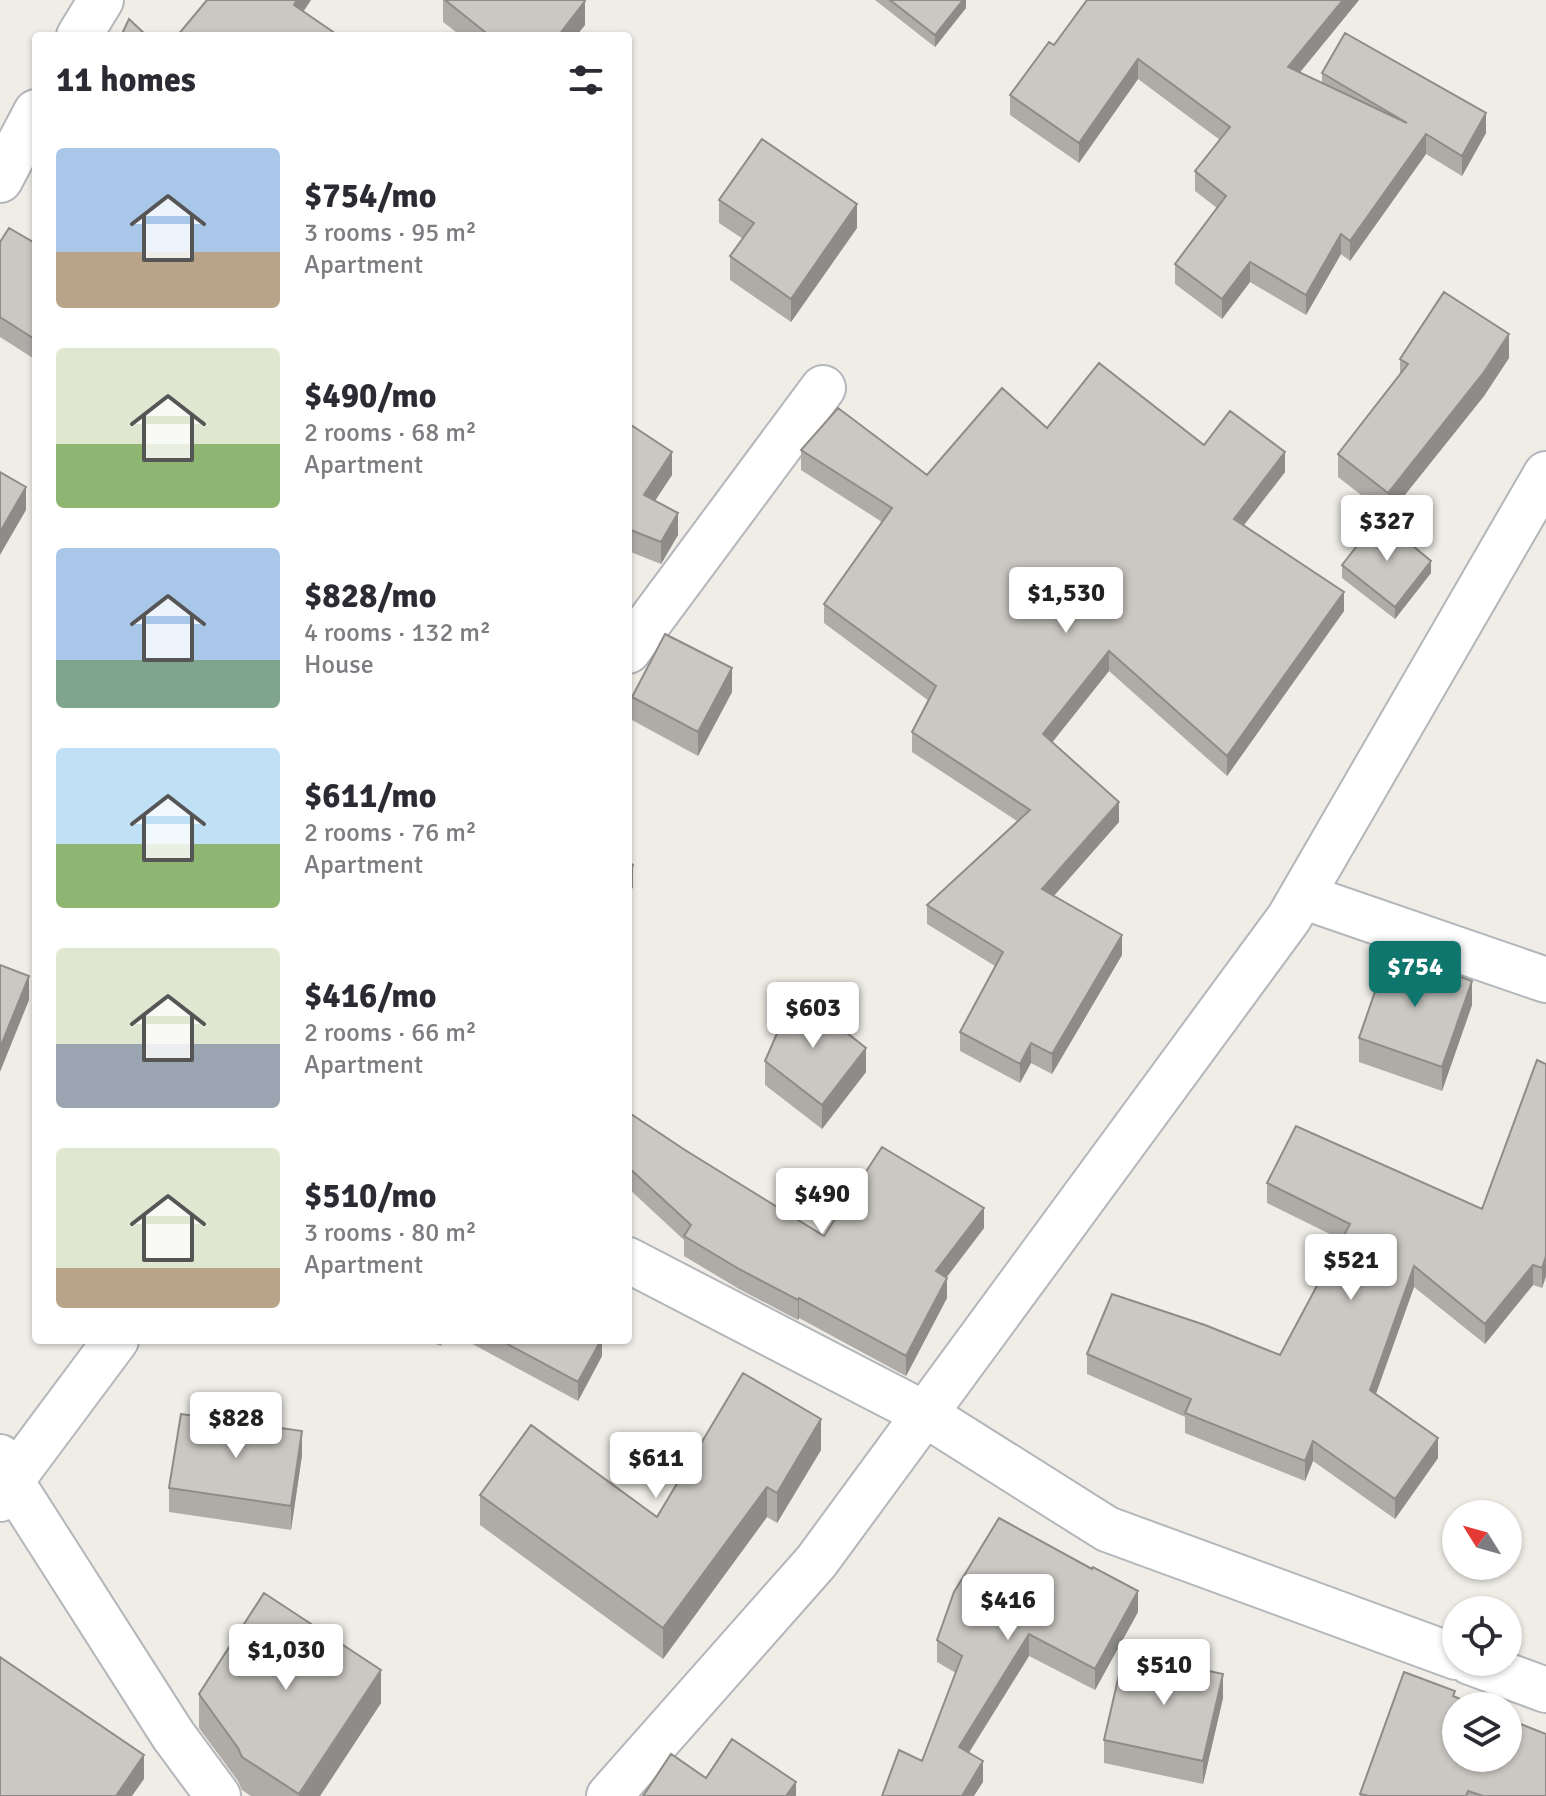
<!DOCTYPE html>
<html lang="en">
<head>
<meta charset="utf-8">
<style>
  body { margin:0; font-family:Signika,sans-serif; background:#f2f2f3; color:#2b2b33; height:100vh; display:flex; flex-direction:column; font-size:30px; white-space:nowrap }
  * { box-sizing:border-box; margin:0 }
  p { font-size:26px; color:#7c7c81 }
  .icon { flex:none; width:44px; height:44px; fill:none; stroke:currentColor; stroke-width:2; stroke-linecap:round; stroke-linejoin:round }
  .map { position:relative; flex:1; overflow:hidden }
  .sheet { position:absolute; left:32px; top:32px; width:600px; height:1312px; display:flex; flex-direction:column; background:#fff; border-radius:8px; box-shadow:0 2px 6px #0004 }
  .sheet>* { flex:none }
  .needle { width:52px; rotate:307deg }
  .fabs { position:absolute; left:1442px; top:1500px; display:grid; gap:16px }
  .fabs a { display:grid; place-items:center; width:80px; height:80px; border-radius:50%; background:#fff; box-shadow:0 2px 6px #0004; font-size:40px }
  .price { position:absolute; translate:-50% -68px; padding:0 18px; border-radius:8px; background:#fff; color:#222; font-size:26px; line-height:52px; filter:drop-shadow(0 2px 4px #0008) }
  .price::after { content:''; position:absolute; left:50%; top:48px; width:24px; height:18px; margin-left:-12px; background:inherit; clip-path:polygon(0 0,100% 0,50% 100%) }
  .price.active { background:#0f766e; color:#fff }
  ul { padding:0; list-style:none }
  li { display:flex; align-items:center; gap:24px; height:200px; padding:0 24px }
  li span { display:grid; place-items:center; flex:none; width:224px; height:160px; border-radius:8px; color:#555 }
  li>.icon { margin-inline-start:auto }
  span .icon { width:96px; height:96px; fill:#fffc; stroke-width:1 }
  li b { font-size:34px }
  h2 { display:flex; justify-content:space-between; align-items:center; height:96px; padding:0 24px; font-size:34px }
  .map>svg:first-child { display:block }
</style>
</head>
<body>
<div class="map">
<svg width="1546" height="1796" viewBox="0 0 1546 1796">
  <rect width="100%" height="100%" fill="#efede6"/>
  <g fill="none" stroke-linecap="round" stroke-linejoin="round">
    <g stroke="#b3b6ba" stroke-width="48">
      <path id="street" d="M 79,36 L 101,0
        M 0,180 L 36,112
        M 628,651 L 823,388
        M 1302,896 L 1546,980
        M 628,1260 L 923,1413 L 1107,1529 L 1456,1657
        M 0,1457 L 11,1481 L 173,1735 L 218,1796
        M 0,1499 L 11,1481 L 116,1340
        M 1470,1662 L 1546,1690
        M 609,1796 L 816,1562 L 1289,918 L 1546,474"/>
    </g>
    <use href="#street" stroke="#fff" stroke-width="44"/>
  </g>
  <path fill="#afaca8" d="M 443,0 L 584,0 L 585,25 L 576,36 L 461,36 L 443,22 Z
    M 875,0 L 966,0 L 966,8 L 935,47 Z
    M 1359,0 L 1300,72 L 1322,83 L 1322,73 L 1486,133 L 1462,176 L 1426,154 L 1350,261 L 1341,254 L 1306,315 L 1250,282 L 1222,319 L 1175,284 L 1175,264 L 1217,208 L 1195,191 L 1195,171 L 1220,140 L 1138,79 L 1079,163 L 1010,115 L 1010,95 L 1054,45 Z
    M 719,200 L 857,228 L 791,322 L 730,280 L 730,256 L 743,239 L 719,223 Z
    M 36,241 L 36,360 L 0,337 L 0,242 L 35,243 Z
    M 1509,358 L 1484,396 L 1388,516 L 1338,477 L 1338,454 L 1400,374 L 1400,359 Z
    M 628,423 L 672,475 L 655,501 L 678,535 L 661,564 L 628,551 Z
    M 1047,428 L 1204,445 L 1285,472 L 1244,525 L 1344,611 L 1227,776 L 1109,671 L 1052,742 L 1119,822 L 1054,896 L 1122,955 L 1052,1074 L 1031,1063 L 1020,1083 L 960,1051 L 960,1032 L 995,966 L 927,924 L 927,905 L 1017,821 L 912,752 L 912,732 L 929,701 L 824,623 L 824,604 L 882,522 L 801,470 L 801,450 L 927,475 Z
    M 1342,565 L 1431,573 L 1395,619 L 1342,578 Z
    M 732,692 L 698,756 L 632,720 L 632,697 Z
    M 1472,1005 L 1442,1091 L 1359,1062 L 1359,1038 Z
    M 765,1061 L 866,1072 L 822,1129 L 765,1085 Z
    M 1546,1064 L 1546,1276 L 1542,1288 L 1533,1285 L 1485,1344 L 1414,1287 L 1376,1394 L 1438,1458 L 1395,1519 L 1313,1461 L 1305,1481 L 1185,1433 L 1185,1417 L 1087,1374 L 1087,1354 L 1280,1355 L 1342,1240 L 1267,1203 L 1267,1183 L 1482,1209 Z
    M 628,1112 L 685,1150 L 824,1236 L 984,1228 L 947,1277 L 947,1298 L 906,1376 L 799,1318 L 798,1320 L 739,1289 L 684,1256 L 684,1240 L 628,1188 Z
    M 426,1340 L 444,1340 L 441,1346 Z
    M 465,1340 L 602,1340 L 602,1356 L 578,1401 Z
    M 821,1450 L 777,1523 L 767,1517 L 663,1659 L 480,1525 L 480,1495 L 657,1517 Z
    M 302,1455 L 291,1530 L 169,1512 L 169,1488 Z
    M 1138,1612 L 1095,1690 L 1029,1656 L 969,1753 L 983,1782 L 922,1761 L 956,1673 L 937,1662 L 937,1640 Z
    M 199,1694 L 381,1703 L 320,1796 L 251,1796 L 242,1790 L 238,1781 L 199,1728 Z
    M 1455,1697 L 1546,1796 L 1360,1796 L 1360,1794 Z
    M 1223,1698 L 1203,1784 L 1104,1763 L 1104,1740 Z"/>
  <path fill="#8e8c88" d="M 297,0 L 311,0 L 294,26 L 294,5 Z
    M 963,0 L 966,0 L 966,8 L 935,47 L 935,35 Z
    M 1343,0 L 1359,0 L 1288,87 L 1288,67 Z
    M 585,1 L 585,25 L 576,36 L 558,36 Z
    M 1138,59 L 1138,79 L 1079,163 L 1079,143 Z
    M 1486,113 L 1486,133 L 1462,176 L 1462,156 Z
    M 1426,134 L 1426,154 L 1350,261 L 1350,241 Z
    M 857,204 L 857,228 L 791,322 L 791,299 Z
    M 1341,234 L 1341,254 L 1306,315 L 1306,295 Z
    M 1250,262 L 1250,282 L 1222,319 L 1222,299 Z
    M 1509,334 L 1509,358 L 1484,396 L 1388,516 L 1388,493 Z
    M 672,452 L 672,475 L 644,517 L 644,495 Z
    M 1285,452 L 1285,472 L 1234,538 L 1234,519 Z
    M 26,487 L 26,510 L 0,555 L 0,532 Z
    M 678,513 L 678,535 L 661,564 L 661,542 Z
    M 1431,561 L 1431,573 L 1395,619 L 1395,607 Z
    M 1344,592 L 1344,611 L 1227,776 L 1227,756 Z
    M 1109,651 L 1109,671 L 1043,754 L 1043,734 Z
    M 732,668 L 732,692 L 698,756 L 698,732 Z
    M 1119,802 L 1119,822 L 1042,909 L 1042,889 Z
    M 633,865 L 633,887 L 628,898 L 628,876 Z
    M 1122,935 L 1122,955 L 1052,1074 L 1052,1054 Z
    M 29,976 L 29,1000 L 0,1072 L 0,1048 Z
    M 1472,981 L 1472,1005 L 1442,1091 L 1442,1067 Z
    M 1031,1043 L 1031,1063 L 1020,1083 L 1020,1064 Z
    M 866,1048 L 866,1072 L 822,1129 L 822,1105 Z
    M 984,1208 L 984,1228 L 936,1291 L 936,1271 Z
    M 1546,1256 L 1546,1276 L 1542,1288 L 1542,1268 Z
    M 1533,1265 L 1533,1285 L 1485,1344 L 1485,1324 Z
    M 1414,1266 L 1414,1287 L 1370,1410 L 1370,1390 Z
    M 947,1278 L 947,1298 L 906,1376 L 906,1356 Z
    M 799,1298 L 799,1318 L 798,1320 L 798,1300 Z
    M 601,1340 L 602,1340 L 602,1356 L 578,1401 L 578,1382 Z
    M 821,1419 L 821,1450 L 777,1523 L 777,1493 Z
    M 302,1431 L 302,1455 L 291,1530 L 291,1506 Z
    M 1438,1438 L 1438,1458 L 1395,1519 L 1395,1499 Z
    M 1313,1441 L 1313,1461 L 1305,1481 L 1305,1461 Z
    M 767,1487 L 767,1517 L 663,1659 L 663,1628 Z
    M 1138,1591 L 1138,1612 L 1095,1690 L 1095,1669 Z
    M 1029,1634 L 1029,1656 L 959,1768 L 959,1747 Z
    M 381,1670 L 381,1703 L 320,1796 L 299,1796 Z
    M 1223,1674 L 1223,1698 L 1203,1784 L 1203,1761 Z
    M 144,1755 L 144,1779 L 132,1796 L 116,1796 Z
    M 983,1761 L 983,1782 L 974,1796 L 962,1796 Z
    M 796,1782 L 796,1796 L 786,1796 Z"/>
  <path fill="#cbc8c3" stroke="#8e8c88" stroke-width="2" d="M 207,0 L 297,0 L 294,5 L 339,36 L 177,36 Z
    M 445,0 L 584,0 L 585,1 L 558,36 L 490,36 Z
    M 890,0 L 963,0 L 935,35 Z
    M 1087,0 L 1343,0 L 1288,67 L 1407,123 L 1322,73 L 1345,33 L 1486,113 L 1462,156 L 1426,134 L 1350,241 L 1341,234 L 1306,295 L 1250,262 L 1222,299 L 1175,264 L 1226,196 L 1195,171 L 1230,127 L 1138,59 L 1079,143 L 1010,95 L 1049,42 L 1054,45 Z
    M 129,19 L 147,36 L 121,36 Z
    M 762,139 L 857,204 L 791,299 L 730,256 L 754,223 L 719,200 Z
    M 9,228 L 35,243 L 36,241 L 36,340 L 0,317 L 0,242 Z
    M 1444,292 L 1509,334 L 1484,372 L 1388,493 L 1338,454 L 1408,364 L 1400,359 Z
    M 1099,363 L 1204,445 L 1230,411 L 1285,452 L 1234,519 L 1344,592 L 1227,756 L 1109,651 L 1043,734 L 1119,802 L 1042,889 L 1122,935 L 1052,1054 L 1031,1043 L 1020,1064 L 960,1032 L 1003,952 L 927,905 L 1030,810 L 912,732 L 936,686 L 824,604 L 892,508 L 801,450 L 838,408 L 927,475 L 1002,388 L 1047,428 Z
    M 628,423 L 672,452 L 644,495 L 678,513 L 661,542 L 628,529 Z
    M 0,472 L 26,487 L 0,532 Z
    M 1379,518 L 1431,561 L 1395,607 L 1342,565 Z
    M 665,634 L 732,668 L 698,732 L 632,697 Z
    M 628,861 L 633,865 L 628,876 Z
    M 1389,951 L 1472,981 L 1442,1067 L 1359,1038 Z
    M 0,965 L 29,976 L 0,1048 Z
    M 795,992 L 866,1048 L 822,1105 L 765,1061 Z
    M 1537,1060 L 1546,1064 L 1546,1256 L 1542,1268 L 1533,1265 L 1485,1324 L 1414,1266 L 1370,1390 L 1438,1438 L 1395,1499 L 1313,1441 L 1305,1461 L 1185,1413 L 1191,1399 L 1087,1354 L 1112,1294 L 1205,1325 L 1280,1355 L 1350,1224 L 1267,1183 L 1296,1126 L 1482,1209 Z
    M 628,1112 L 685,1150 L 824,1236 L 882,1147 L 984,1208 L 936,1271 L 947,1278 L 906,1356 L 799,1298 L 798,1300 L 739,1269 L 684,1236 L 691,1225 L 628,1167 Z
    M 500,1340 L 601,1340 L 578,1382 Z
    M 743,1373 L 821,1419 L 777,1493 L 767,1487 L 663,1628 L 480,1495 L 531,1425 L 657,1517 Z
    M 181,1414 L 302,1431 L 291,1506 L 169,1488 Z
    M 999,1518 L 1092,1569 L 1093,1567 L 1138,1591 L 1095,1669 L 1029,1634 L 959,1747 L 983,1761 L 962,1796 L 882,1796 L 899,1750 L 922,1761 L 962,1656 L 937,1640 L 954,1592 Z
    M 264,1593 L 381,1670 L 299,1794 L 242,1757 L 238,1748 L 199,1694 Z
    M 1124,1653 L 1223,1674 L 1203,1761 L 1104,1740 Z
    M 0,1657 L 144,1755 L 116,1796 L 0,1796 Z
    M 1404,1672 L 1455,1691 L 1453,1696 L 1477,1706 L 1456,1706 L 1456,1758 L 1508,1758 L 1508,1719 L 1546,1734 L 1546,1796 L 1483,1796 L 1468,1791 L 1466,1796 L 1369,1796 L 1360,1794 Z
    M 732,1739 L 796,1782 L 786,1796 L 643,1796 L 671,1754 L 706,1778 Z"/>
</svg>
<div class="fabs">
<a><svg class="needle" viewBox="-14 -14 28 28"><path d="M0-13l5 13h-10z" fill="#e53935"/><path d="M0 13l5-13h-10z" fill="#7c7c81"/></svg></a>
<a><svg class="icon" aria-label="locate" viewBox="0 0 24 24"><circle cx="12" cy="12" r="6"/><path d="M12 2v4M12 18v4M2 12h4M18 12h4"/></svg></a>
<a><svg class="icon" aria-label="layers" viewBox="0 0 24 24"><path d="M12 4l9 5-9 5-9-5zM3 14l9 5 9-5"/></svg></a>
</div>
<b class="price" style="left:1387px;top:563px">$327</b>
<b class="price" style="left:1066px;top:635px">$1,530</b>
<b class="price active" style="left:1415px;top:1009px">$754</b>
<b class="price" style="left:813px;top:1050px">$603</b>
<b class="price" style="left:822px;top:1236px">$490</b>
<b class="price" style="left:1351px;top:1302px">$521</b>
<b class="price" style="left:236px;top:1460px">$828</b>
<b class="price" style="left:656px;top:1500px">$611</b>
<b class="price" style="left:1008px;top:1642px">$416</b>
<b class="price" style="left:286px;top:1692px">$1,030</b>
<b class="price" style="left:1164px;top:1707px">$510</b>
<section class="sheet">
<h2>11 homes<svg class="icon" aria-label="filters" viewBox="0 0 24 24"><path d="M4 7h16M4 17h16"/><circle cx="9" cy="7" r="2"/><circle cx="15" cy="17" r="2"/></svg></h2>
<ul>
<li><span style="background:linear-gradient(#a9c7e8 65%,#b9a48a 0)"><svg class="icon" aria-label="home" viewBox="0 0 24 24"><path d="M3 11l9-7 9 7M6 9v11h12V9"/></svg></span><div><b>$754/mo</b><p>3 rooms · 95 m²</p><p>Apartment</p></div></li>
<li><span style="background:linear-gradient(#dfe7d0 60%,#8fb573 0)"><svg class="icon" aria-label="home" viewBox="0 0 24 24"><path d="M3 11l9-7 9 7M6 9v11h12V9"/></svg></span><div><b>$490/mo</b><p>2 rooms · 68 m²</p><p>Apartment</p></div></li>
<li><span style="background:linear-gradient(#a9c7e8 70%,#7fa58c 0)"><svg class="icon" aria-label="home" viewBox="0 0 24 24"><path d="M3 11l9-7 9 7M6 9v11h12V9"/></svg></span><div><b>$828/mo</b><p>4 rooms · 132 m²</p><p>House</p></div></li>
<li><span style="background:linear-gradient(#bfe0f5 60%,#8fb573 0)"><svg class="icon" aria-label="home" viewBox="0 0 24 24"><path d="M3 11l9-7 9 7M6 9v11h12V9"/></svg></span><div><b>$611/mo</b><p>2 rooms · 76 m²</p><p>Apartment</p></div></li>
<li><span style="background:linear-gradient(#dfe7d0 60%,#9aa5b1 0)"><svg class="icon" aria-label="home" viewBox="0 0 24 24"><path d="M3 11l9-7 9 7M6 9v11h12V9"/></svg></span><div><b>$416/mo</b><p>2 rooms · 66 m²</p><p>Apartment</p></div></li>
<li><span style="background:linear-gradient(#dfe7d0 75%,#b9a48a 0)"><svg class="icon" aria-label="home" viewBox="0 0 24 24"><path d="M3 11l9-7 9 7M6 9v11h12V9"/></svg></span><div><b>$510/mo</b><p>3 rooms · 80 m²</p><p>Apartment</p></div></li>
</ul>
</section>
</div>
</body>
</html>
